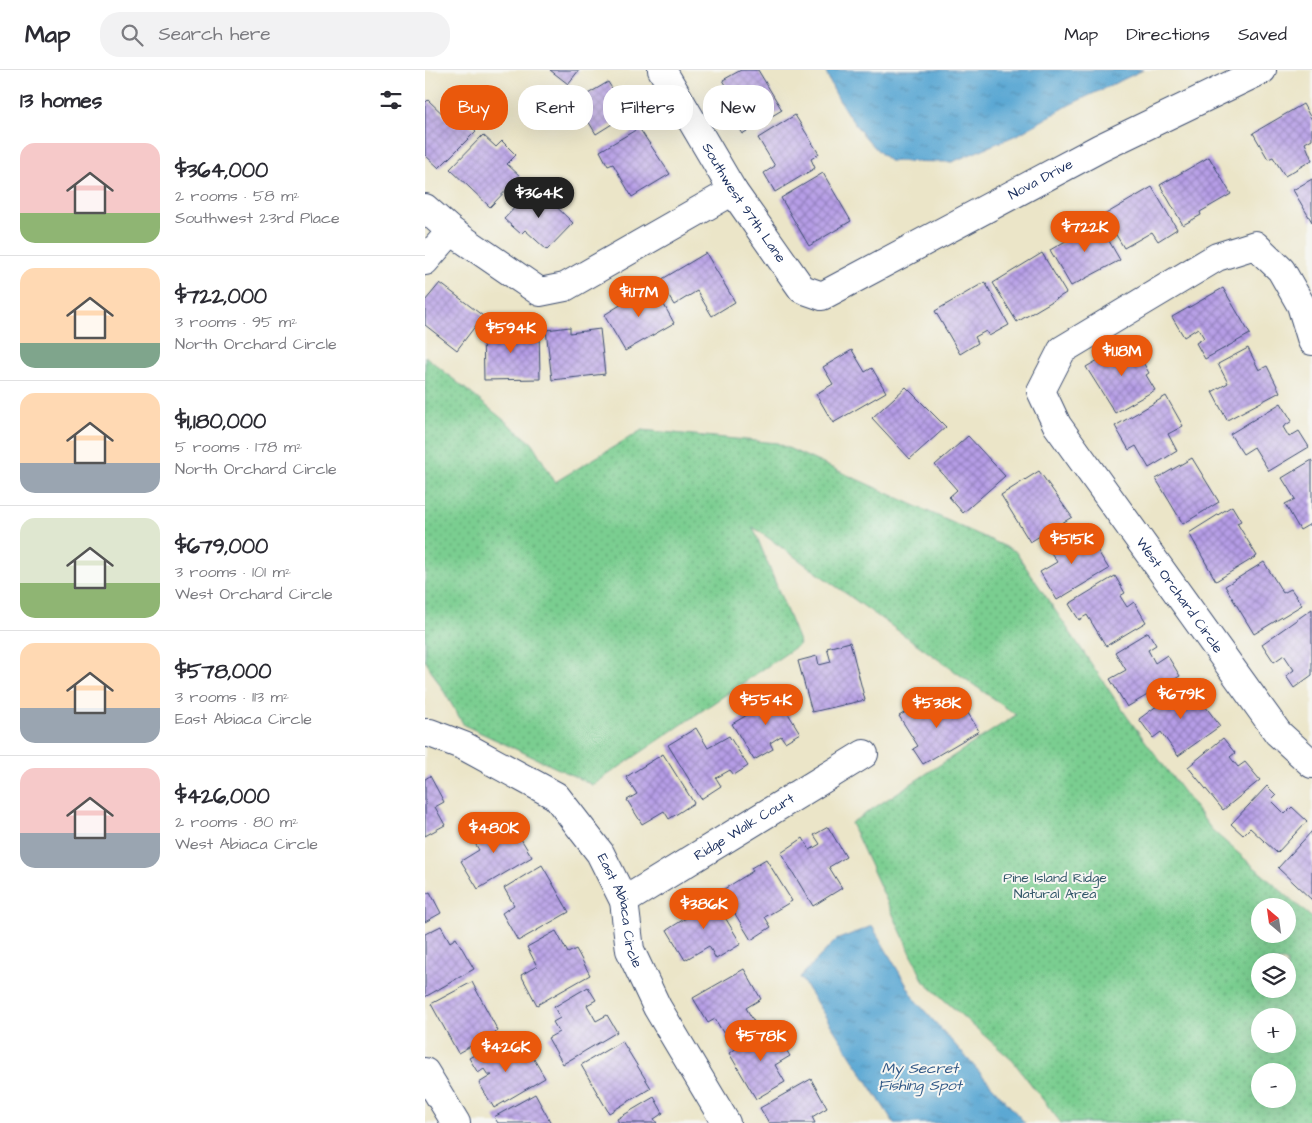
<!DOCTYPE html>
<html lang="en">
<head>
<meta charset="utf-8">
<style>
  body { margin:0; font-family:"Architects Daughter",sans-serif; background:#f2f2f3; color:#2b2b33; height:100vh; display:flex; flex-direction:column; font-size:19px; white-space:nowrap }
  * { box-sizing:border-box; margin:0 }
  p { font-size:16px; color:#7c7c81 }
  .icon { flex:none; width:28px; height:28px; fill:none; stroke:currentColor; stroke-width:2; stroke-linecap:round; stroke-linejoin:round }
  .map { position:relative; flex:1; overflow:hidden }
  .sheet { display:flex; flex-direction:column; background:#fff; width:425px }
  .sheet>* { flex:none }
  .hud { position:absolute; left:15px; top:15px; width:475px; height:45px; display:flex; gap:10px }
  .needle { width:32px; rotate:331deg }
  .buttons { position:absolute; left:826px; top:828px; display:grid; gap:10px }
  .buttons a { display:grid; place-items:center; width:45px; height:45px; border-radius:50%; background:#fff; box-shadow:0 5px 20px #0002; font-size:25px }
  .price { position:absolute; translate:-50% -42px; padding:0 11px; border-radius:18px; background:#ea580c; color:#fff; font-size:16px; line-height:32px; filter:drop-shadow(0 1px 2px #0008) }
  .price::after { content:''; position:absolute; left:50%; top:30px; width:15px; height:11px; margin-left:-8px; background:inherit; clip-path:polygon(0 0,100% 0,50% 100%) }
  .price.on { background:#222; color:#fff }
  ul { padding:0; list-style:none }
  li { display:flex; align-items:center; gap:15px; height:125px; padding:0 20px }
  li+li { border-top:1px solid #e1e1e2 }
  li span { display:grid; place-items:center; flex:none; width:140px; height:100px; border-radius:15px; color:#555 }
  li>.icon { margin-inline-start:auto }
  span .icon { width:60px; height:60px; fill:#fffc; stroke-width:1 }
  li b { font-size:21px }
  h2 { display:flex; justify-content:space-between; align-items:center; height:60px; padding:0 20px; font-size:21px }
  .tag { padding:0 18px; border-radius:20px; background:#fff; box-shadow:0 5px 20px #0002; font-size:18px; line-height:45px }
  .tag.on { background:#ea580c; color:#fff }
  header { display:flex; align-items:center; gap:30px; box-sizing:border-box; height:70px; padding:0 25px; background:#fff; border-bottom:1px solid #e1e1e2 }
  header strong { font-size:24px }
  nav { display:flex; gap:28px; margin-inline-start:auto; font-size:18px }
  .search { width:350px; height:45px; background:#f2f2f3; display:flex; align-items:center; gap:12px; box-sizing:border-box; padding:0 18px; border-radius:20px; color:#7c7c81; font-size:19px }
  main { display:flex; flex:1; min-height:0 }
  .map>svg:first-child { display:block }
</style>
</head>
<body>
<header>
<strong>Map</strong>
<div class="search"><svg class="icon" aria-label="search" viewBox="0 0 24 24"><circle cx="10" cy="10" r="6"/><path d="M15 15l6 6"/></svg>Search here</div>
<nav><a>Map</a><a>Directions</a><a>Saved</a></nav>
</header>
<main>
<section class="sheet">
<h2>13 homes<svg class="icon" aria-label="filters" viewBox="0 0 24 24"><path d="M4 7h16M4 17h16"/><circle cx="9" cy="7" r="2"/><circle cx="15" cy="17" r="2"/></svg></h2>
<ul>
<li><span style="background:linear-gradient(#f6c9c9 70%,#8fb573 0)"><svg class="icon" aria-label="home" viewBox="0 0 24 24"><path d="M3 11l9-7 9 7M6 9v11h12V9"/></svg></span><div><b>$364,000</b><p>2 rooms · 58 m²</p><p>Southwest 23rd Place</p></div></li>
<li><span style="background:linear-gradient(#ffd9b3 75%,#7fa58c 0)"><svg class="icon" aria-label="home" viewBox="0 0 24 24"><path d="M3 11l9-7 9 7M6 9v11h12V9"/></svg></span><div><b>$722,000</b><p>3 rooms · 95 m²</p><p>North Orchard Circle</p></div></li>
<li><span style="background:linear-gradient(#ffd9b3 70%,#9aa5b1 0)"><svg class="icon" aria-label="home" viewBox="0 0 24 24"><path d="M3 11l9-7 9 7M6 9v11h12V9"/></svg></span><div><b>$1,180,000</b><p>5 rooms · 178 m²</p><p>North Orchard Circle</p></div></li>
<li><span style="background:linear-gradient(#dfe7d0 65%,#8fb573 0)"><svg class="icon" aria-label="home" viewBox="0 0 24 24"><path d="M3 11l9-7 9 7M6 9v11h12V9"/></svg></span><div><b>$679,000</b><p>3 rooms · 101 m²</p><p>West Orchard Circle</p></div></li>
<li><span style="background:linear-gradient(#ffd9b3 65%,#9aa5b1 0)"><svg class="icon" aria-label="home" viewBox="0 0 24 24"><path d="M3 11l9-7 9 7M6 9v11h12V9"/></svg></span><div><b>$578,000</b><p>3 rooms · 113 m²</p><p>East Abiaca Circle</p></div></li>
<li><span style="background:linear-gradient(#f6c9c9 65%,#9aa5b1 0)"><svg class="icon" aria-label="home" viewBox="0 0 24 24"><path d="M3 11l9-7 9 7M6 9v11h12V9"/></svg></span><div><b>$426,000</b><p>2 rooms · 80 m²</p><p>West Abiaca Circle</p></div></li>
</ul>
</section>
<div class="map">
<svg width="887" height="1053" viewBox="0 0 887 1053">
  <defs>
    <pattern id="park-dots" width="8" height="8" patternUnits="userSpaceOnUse" patternTransform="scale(1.25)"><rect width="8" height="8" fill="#7ace90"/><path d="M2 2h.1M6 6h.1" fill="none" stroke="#63a879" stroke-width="1.8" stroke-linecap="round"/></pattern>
    <pattern id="water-ripples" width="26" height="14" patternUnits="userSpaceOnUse" patternTransform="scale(1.25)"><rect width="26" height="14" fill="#5aa7d3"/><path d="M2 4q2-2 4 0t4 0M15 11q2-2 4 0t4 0" fill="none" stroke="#4a88ae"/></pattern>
    <pattern id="building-cross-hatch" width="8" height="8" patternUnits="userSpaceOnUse" patternTransform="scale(1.25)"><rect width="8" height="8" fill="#b69de6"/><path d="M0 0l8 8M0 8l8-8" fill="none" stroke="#9380be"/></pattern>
  </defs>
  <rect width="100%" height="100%" fill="#f6f6f2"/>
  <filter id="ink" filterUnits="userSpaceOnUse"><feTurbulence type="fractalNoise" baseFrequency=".02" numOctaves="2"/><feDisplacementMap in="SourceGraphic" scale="10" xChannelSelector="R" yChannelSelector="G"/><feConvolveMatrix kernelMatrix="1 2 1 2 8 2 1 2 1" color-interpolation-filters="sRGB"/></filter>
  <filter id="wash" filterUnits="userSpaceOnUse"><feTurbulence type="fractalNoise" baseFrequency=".0096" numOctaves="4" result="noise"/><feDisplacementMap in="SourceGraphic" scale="20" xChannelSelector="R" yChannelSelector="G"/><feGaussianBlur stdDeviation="1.12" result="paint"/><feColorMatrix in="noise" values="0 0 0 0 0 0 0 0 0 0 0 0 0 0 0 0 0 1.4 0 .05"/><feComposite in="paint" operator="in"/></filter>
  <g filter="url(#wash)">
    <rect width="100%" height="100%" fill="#ebe5c8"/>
    <path fill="url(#park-dots)" stroke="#4a7e77" fill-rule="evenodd" d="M 0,286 L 107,373 L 130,412 L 217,360 L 352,373 L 590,481 L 703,648 L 787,760 L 887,848 L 887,1053 L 636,1053 L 588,991 L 499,912 L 426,753 L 591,645 L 328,457 L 375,574 L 168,715 L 39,655 L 0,590 ZM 835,836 L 862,836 L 862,864 L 835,864 ZM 835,891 L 862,891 L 862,919 L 835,919 ZM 835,946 L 862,946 L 862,974 L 835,974 ZM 835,1001 L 862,1001 L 862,1029 L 835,1029 Z"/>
    <path fill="url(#water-ripples)" stroke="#3a6b98" d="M 400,0 L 718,0 L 644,35 L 594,64 L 527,92 L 464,91 C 436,66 413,35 400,0 Z
      M 447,856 L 491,931 L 600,1053 L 469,1053 L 375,907 L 411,870 Z"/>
    <g id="blocks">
      <path fill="url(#building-cross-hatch)" d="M 125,0 L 154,0 L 143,14 Z
        M 316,0 L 333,0 L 357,40 L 317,64 L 305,45 L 315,39 L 298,10 Z
        M 183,12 L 203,44 L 171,64 L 151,31 Z
        M 3,30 L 24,50 L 32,42 L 51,61 L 14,98 L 0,85 L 0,33 Z
        M 878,34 L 887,50 L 887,69 L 880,73 L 887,90 L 860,106 L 848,87 L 843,89 L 828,63 Z
        M 370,45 L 394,84 L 386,89 L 390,98 L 350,122 L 339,103 L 350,96 L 333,68 Z
        M 214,58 L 245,104 L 207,127 L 188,94 L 183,96 L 175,81 Z
        M 58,65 L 71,77 L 77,71 L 91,85 L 82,94 L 95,106 L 65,137 L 25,99 Z
        M 784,87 L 806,124 L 775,142 L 776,145 L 758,155 L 735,115 Z
        M 398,103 L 426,151 L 384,176 L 356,128 Z
        M 887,109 L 887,152 L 868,120 Z
        M 110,116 L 148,153 L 122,180 L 100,160 L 96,164 L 79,149 Z
        M 727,117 L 752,159 L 733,171 L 727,162 L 699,178 L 679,145 Z
        M 669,145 L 695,190 L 646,216 L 625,180 L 658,161 L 654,154 Z
        M 281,183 L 310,232 L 287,246 L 272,221 L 249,235 L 234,211 Z
        M 617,183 L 641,223 L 592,252 L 568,213 Z
        M 560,212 L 584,255 L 564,266 L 561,261 L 550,267 L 553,273 L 535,284 L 510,241 Z
        M 15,213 L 58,246 L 32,280 L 0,255 L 0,231 Z
        M 227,213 L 249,253 L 200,281 L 179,245 L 207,228 L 206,225 Z
        M 798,218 L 825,264 L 780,289 L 771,273 L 779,268 L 773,258 L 759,267 L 747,247 Z
        M 145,257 L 145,263 L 175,259 L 180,304 L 127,310 L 121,260 Z
        M 114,258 L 115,309 L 59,310 L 58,259 Z
        M 706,271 L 724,303 L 721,305 L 730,320 L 690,343 L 661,297 Z
        M 823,278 L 834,300 L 842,296 L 855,322 L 802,350 L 787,322 L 803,313 L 793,294 Z
        M 427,280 L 440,302 L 447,298 L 461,322 L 408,353 L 391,324 L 408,314 L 398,297 Z
        M 481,317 L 521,357 L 485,389 L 447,348 Z
        M 741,326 L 758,356 L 743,364 L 752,381 L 724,398 L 711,376 L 704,380 L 690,356 Z
        M 856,333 L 867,351 L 858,357 L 864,367 L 874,361 L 884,377 L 844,401 L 829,377 L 818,384 L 805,364 Z
        M 543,366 L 580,406 L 538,443 L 524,427 L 532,420 L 510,395 Z
        M 767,388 L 794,432 L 758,454 L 731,409 Z
        M 887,390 L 887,453 L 875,460 L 860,434 L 870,429 L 857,408 Z
        M 614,401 L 647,447 L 605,472 L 576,425 Z
        M 807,436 L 816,451 L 812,453 L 832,486 L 791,511 L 764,463 Z
        M 647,459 L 662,483 L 671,478 L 684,499 L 632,530 L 615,502 L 632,492 L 621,475 Z
        M 839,492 L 858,523 L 866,519 L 877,535 L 829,564 L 800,516 Z
        M 690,506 L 700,523 L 695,526 L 702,537 L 709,532 L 721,552 L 681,576 L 662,545 L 654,550 L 644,534 Z
        M 887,539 L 887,605 L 869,618 L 861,606 L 869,600 L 859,585 L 849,592 L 837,574 Z
        M 723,562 L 731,575 L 723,580 L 730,593 L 742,585 L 755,606 L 702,637 L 685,609 L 701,600 L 690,582 Z
        M 425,572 L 440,630 L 387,642 L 373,591 L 392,586 L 394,595 L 406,592 L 402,578 Z
        M 763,613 L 795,656 L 753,686 L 736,662 L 728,668 L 714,649 Z
        M 348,619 L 375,663 L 360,672 L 356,666 L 345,673 L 348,679 L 329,690 L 307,654 L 337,636 L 332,628 Z
        M 501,630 L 507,640 L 517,634 L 523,644 L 538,635 L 554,661 L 498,694 L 488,679 L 493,676 L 474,646 Z
        M 271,658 L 283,678 L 304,666 L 323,696 L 309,705 L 305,700 L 291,708 L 296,716 L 276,729 L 243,675 Z
        M 798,668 L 810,683 L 805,687 L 813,697 L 820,692 L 835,710 L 798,740 L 763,697 Z
        M 238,684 L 269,733 L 244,749 L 239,741 L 217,754 L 202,730 L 212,724 L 201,707 Z
        M 5,706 L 19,732 L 10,737 L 20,755 L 0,766 L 0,709 Z
        M 842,716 L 851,725 L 846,730 L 860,744 L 867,737 L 882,751 L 852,783 L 825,758 L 818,765 L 806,754 Z
        M 69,749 L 82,771 L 93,764 L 107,787 L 53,819 L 36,791 L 54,780 L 44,763 Z
        M 403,757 L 421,787 L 404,797 L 417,818 L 388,836 L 356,783 L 378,768 L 385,780 L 395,774 L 389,765 Z
        M 887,761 L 887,830 L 853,798 Z
        M 341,789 L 367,831 L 340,847 L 346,857 L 326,870 L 296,821 L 328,801 L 326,798 Z
        M 117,795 L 144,842 L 93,871 L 77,843 L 89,835 L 79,818 Z
        M 5,822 L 16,843 L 0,852 L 0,824 Z
        M 286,824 L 316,874 L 291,889 L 284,876 L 260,890 L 242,860 L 264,846 L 260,839 Z
        M 16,856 L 25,872 L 31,868 L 49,899 L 0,927 L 0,864 Z
        M 131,861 L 143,883 L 151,879 L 165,905 L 112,935 L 96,905 L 112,896 L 102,877 Z
        M 319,899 L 336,929 L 321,938 L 331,955 L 303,971 L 290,949 L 283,953 L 268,928 Z
        M 47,912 L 73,961 L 33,983 L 6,934 Z
        M 163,917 L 171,930 L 162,935 L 171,951 L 182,945 L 192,962 L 138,994 L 123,968 L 134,962 L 128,952 L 135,948 L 129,937 Z
        M 347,957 L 365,986 L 350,995 L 360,1012 L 331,1029 L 304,983 Z
        M 76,970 L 87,988 L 103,979 L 120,1008 L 69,1038 L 54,1013 L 67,1005 L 63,1005 L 59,999 L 53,1003 L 44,988 Z
        M 197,971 L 226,1018 L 184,1043 L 156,995 Z
        M 386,1009 L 402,1038 L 387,1047 L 390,1053 L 344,1053 L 335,1038 Z
        M 110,1024 L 126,1053 L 73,1053 L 69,1047 Z
        M 229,1027 L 238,1043 L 229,1049 L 232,1053 L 194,1053 L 192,1049 Z"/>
    </g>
  </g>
  <g filter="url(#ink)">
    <use href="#blocks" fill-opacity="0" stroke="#3a4a6e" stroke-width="1"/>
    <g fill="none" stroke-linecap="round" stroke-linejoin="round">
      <g stroke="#3a4a6e" stroke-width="30">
        <g id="minor">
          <path id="s1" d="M 237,0 L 308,121 L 377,219 L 397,226 L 675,78 L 837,0"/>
          <path d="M 0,138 L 26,161 L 115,222 L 140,217 L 308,121"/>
          <path d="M 0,191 L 26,161"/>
          <path id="s2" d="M 887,271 L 876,235 L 856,200 L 830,175 L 792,187 L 637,280 L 616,321 L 632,355 L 853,663 L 887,694"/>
          <path id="s3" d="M 0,663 L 5,663 L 39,676 L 131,726 L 175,783 L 199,831 L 205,880 L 232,937 L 301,1053"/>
          <path id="s4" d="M 199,831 L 439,684"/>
          <path d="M 0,1002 L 31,1053"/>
        </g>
      </g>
      <use href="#minor" stroke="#fff" stroke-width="28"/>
    </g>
  </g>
  <g text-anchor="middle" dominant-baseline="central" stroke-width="4" stroke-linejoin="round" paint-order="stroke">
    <g font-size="14" fill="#1b2f5e" stroke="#f6f6f2">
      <text stroke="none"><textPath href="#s1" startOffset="529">Nova Drive</textPath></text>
      <text stroke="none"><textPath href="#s1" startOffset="156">Southwest 97th Lane</textPath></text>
      <text stroke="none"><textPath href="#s2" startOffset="628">West Orchard Circle</textPath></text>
      <text stroke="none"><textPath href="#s4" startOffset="141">Ridge Walk Court</textPath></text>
      <text stroke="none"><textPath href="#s3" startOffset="280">East Abiaca Circle</textPath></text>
    </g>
    <g font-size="14" fill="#33576a" stroke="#f6f6f2">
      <text x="630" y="808">Pine Island Ridge<tspan x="630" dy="16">Natural Area</tspan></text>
    </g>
    <g font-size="15" font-style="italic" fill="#315987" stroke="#f6f6f2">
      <text x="495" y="998">My Secret<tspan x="495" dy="17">Fishing Spot</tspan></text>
    </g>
  </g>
</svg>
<div class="buttons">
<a><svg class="needle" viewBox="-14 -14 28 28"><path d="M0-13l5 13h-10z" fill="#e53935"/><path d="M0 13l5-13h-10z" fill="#7c7c81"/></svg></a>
<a><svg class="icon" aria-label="layers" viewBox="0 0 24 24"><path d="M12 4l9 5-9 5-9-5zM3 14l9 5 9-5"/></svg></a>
<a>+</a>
<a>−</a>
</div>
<b class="price on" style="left:114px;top:149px">$364K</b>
<b class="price" style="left:660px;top:183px">$722K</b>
<b class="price" style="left:214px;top:248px">$1.17M</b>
<b class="price" style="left:86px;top:284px">$594K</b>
<b class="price" style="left:697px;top:307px">$1.18M</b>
<b class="price" style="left:647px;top:495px">$515K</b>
<b class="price" style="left:756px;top:650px">$679K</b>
<b class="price" style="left:341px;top:656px">$554K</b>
<b class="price" style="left:512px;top:659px">$538K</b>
<b class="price" style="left:69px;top:784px">$480K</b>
<b class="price" style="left:279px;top:860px">$386K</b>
<b class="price" style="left:336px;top:992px">$578K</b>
<b class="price" style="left:81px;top:1003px">$426K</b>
<div class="hud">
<a class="tag on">Buy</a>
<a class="tag">Rent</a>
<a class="tag">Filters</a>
<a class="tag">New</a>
</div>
</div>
</main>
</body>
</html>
